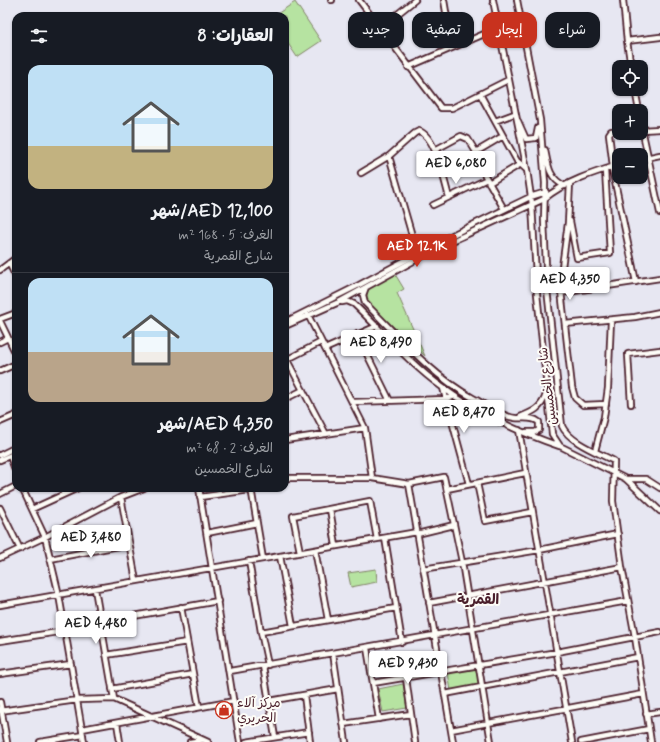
<!DOCTYPE html>
<html lang="ar">
<head>
<meta charset="utf-8">
<style>
  body { margin:0; font-family:Mynerve,"Playpen Sans Arabic",sans-serif; background:#242831; color:#f1f3f6; direction:rtl; height:100vh; display:flex; flex-direction:column; font-size:15px; white-space:nowrap }
  * { box-sizing:border-box; margin:0 }
  p { font-size:13px; color:#9ea1a6 }
  .icon { flex:none; width:22px; height:22px; fill:none; stroke:currentColor; stroke-width:2; stroke-linecap:round; stroke-linejoin:round }
  .map { position:relative; flex:1; overflow:hidden; direction:ltr }
  .sheet { position:absolute; left:12px; top:12px; width:277px; height:480px; display:flex; flex-direction:column; background:#171b24; border-radius:12px; box-shadow:0 1px 3px #0004; direction:rtl }
  .sheet>* { flex:none }
  .hud { position:absolute; left:301px; top:12px; width:299px; height:36px; direction:rtl; display:flex; gap:8px }
  .fabs { position:absolute; left:612px; top:60px; display:grid; gap:8px }
  .fabs a { display:grid; place-items:center; width:36px; height:36px; border-radius:8px; background:#171b24; box-shadow:0 1px 3px #0004; font-size:20px }
  .price { position:absolute; translate:-50% -34px; padding:0 9px; border-radius:4px; background:#fff; color:#222; font-size:13px; line-height:26px; filter:drop-shadow(0 1px 2px #0008) }
  .price::after { content:''; position:absolute; left:50%; top:24px; width:12px; height:9px; margin-left:-6px; background:inherit; clip-path:polygon(0 0,100% 0,50% 100%) }
  .price.selected { background:#c8321e; color:#fff }
  ul { padding:0; list-style:none }
  li { display:grid; align-content:center; gap:8px; height:212px; padding:0 16px }
  li+li { border-top:1px solid #363941 }
  li span { display:grid; place-items:center; height:124px; border-radius:12px; color:#555 }
  li>.icon { margin-inline-start:auto }
  span .icon { width:72px; height:72px; fill:#fffc; stroke-width:1 }
  li b { font-size:17px }
  h2 { display:flex; justify-content:space-between; align-items:center; height:48px; padding:0 16px; font-size:17px }
  .chip { padding:0 14px; border-radius:12px; background:#171b24; box-shadow:0 1px 3px #0004; font-size:14px; line-height:36px }
  .chip.selected { background:#c8321e; color:#fff }
  .map>svg:first-child { display:block }
</style>
</head>
<body>
<div class="map">
<svg width="660" height="742" viewBox="0 0 660 742">
  <rect width="100%" height="100%" fill="#e7e7f2"/>
  <filter id="ink" filterUnits="userSpaceOnUse"><feTurbulence type="fractalNoise" baseFrequency=".025" numOctaves="2"/><feDisplacementMap in="SourceGraphic" scale="8" xChannelSelector="R" yChannelSelector="G"/><feConvolveMatrix kernelMatrix="1 2 1 2 8 2 1 2 1" color-interpolation-filters="sRGB"/></filter>
  <g filter="url(#ink)">
    <path fill="#b6e3a1" stroke="#808166" d="M 295,2 L 321,41 L 297,57 L 285,39 L 285,16 L 274,16 Z
      M 395,274 L 404,289 L 397,293 L 425,356 L 367,302 L 367,291 L 374,285 Z
      M 376,569 L 377,582 L 351,587 L 348,573 Z
      M 476,668 L 479,685 L 451,691 L 448,673 Z
      M 403,684 L 407,708 L 383,712 L 378,689 Z"/>
    <g fill="none" stroke-linecap="round" stroke-linejoin="round">
      <g stroke="#4a1f2b" stroke-width="8">
        <path id="minor" d="M 331,0 L 332,0
          M 359,0 L 441,108 L 452,108 L 508,80
          M 444,0 L 452,48
          M 493,0 L 527,170 L 532,204 L 537,294 L 552,434 L 560,446 L 626,479 L 660,511
          M 517,0 L 540,120 L 545,183 L 544,220 L 547,289 L 562,426 C 569,442 599,453 614,461 L 613,501 L 622,567 L 635,637 L 651,742
          M 623,0 L 627,41 L 631,67
          M 380,28 L 415,0
          M 627,41 L 660,37
          M 408,67 L 498,28
          M 635,89 L 639,111
          M 480,94 L 517,161 L 527,170
          M 495,121 L 514,114
          M 518,121 L 526,139 L 536,138 L 538,128
          M 641,124 L 660,213
          M 641,130 L 660,129
          M 503,136 L 476,152 L 474,156 L 504,209
          M 435,150 L 461,136 L 468,139 L 476,152
          M 545,150 C 548,165 549,179 565,186
          M 641,159 L 660,155
          M 613,167 L 609,134 L 611,131 L 619,131
          M 612,168 L 636,282
          M 361,173 L 389,156
          M 489,183 L 519,165
          M 570,183 L 568,223 L 560,282 L 572,387 L 575,398 L 583,405 L 606,404
          M 433,205 L 487,179
          M 570,221 L 577,258 L 610,253 L 605,170
          M 417,253 L 389,156 L 415,133 L 419,131 C 436,136 444,181 449,197
          M 9,263 L 16,277
          M 0,270 L 16,258
          M 366,287 L 363,295 L 365,303 C 399,337 431,375 473,398 C 486,405 501,416 515,418 C 523,419 532,416 539,422 L 539,430 L 535,432 L 526,432
          M 561,293 L 660,278
          M 342,302 L 347,301 L 354,304 C 383,332 410,364 442,387 C 476,413 519,432 559,446
          M 308,315 L 365,428 L 372,478
          M 0,319 L 16,313
          M 0,321 L 16,354
          M 285,322 L 359,285 L 458,232 L 530,197 L 546,192
          M 565,324 L 635,317 L 660,312
          M 285,326 L 339,302 L 439,247 L 544,199 C 564,182 595,172 619,165
          M 357,334 L 390,401
          M 0,342 L 8,338
          M 325,349 L 377,326
          M 286,360 L 321,342
          M 287,360 L 326,434
          M 0,371 L 16,364
          M 443,388 L 469,484
          M 285,399 L 303,390
          M 353,402 L 446,399 L 455,396
          M 631,404 L 628,354 L 660,350
          M 520,417 C 533,412 542,408 546,394
          M 0,422 L 16,415
          M 519,430 L 572,742
          M 285,440 L 365,428
          M 595,451 L 604,417 L 608,388 L 611,320
          M 0,455 L 16,447
          M 10,456 L 16,472
          M 0,460 L 16,453
          M 285,478 L 372,478 L 409,484 L 444,477 L 462,562 L 491,742
          M 626,479 L 646,479 L 660,488
          M 477,483 L 485,521 L 532,512
          M 409,484 L 453,742
          M 22,488 L 45,537 L 59,595 L 84,742
          M 61,488 L 64,494
          M 199,488 L 240,742
          M 251,488 L 263,559
          M 447,489 L 525,473
          M 0,494 L 16,486
          M 121,497 L 136,581
          M 200,497 L 250,490
          M 0,508 L 20,549
          M 32,509 L 78,488
          M 330,509 L 336,546
          M 207,533 L 257,523
          M 417,534 L 454,525
          M 385,538 L 402,642
          M 315,550 L 328,620
          M 300,552 L 293,516 L 370,501 L 377,539
          M 280,556 L 293,626
          M 0,558 L 45,537 L 121,497 L 144,488
          M 50,559 L 129,544
          M 249,561 L 261,632 L 396,608
          M 423,569 L 539,550 L 618,534
          M 95,589 L 114,699
          M 429,603 L 622,567
          M 0,605 L 417,532
          M 181,607 L 199,707
          M 100,622 L 218,601
          M 261,632 L 268,665
          M 0,641 L 65,631
          M 367,648 L 379,719
          M 333,653 L 346,742
          M 106,655 L 187,642
          M 263,666 L 275,737
          M 230,671 L 628,601
          M 0,674 L 71,664
          M 406,678 L 415,742
          M 373,683 L 557,652 L 660,632
          M 112,689 L 193,674
          M 445,694 L 638,657
          M 304,695 L 310,742
          M 269,701 L 338,689
          M 0,702 L 7,742
          M 0,711 L 77,700 L 114,699 L 208,742
          M 646,714 L 660,712
          M 117,723 L 120,742
          M 343,724 L 411,714
          M 82,729 L 234,701
          M 451,730 L 643,694
          M 40,742 L 83,735
          M 190,742 L 203,740
          M 246,742 L 309,732
          M 581,742 L 649,729"/>
      </g>
      <use href="#minor" stroke="#fdfcf7" stroke-width="4.5"/>
    </g>
  </g>
  <defs>
    <g id="shop-ring" transform="scale(0.9)"><circle r="9.5" fill="#fdfcf7" stroke="#c8321e" stroke-width="1.5"/><path d="M-5-2.5h2.3a2.7 3.5 0 0 1 5.4 0H5L5.5 6h-11ZM-1.5-2.5h3a1.5 2.3 0 0 0-3 0Z" fill="#c8321e"/></g>
  </defs>
  <g fill-rule="evenodd">
    <use href="#shop-ring" x="224" y="710"/>
  </g>
  <g text-anchor="middle" dominant-baseline="central" stroke-width="4" stroke-linejoin="round" paint-order="stroke">
    <g font-size="13" fill="#4a1f2b" stroke="#fdfcf7">
      <text transform="translate(548 386) rotate(-97)">شارع الخمسين</text>
    </g>
    <g font-size="13" fill="#4a1f2b" stroke="#fdfcf7" text-anchor="start">
      <text x="237" y="703">مركز آلاء<tspan x="237" dy="15">الحريري</tspan></text>
    </g>
    <g font-size="14" font-weight="bold" fill="#4a1f2b" stroke="#fdfcf7">
      <text x="478" y="600">القمرية</text>
    </g>
  </g>
</svg>
<div class="fabs">
<a><svg class="icon" aria-label="locate" viewBox="0 0 24 24"><circle cx="12" cy="12" r="6"/><path d="M12 2v4M12 18v4M2 12h4M18 12h4"/></svg></a>
<a>+</a>
<a>−</a>
</div>
<b class="price" style="left:456px;top:185px">AED 6,080</b>
<b class="price selected" style="left:417px;top:268px">AED 12.1K</b>
<b class="price" style="left:570px;top:301px">AED 4,350</b>
<b class="price" style="left:381px;top:364px">AED 8,490</b>
<b class="price" style="left:464px;top:434px">AED 8,470</b>
<b class="price" style="left:91px;top:559px">AED 3,480</b>
<b class="price" style="left:96px;top:645px">AED 4,480</b>
<b class="price" style="left:408px;top:685px">AED 9,430</b>
<div class="hud">
<a class="chip">شراء</a>
<a class="chip selected">إيجار</a>
<a class="chip">تصفية</a>
<a class="chip">جديد</a>
</div>
<section class="sheet">
<h2>العقارات: 8<svg class="icon" aria-label="filters" viewBox="0 0 24 24"><path d="M4 7h16M4 17h16"/><circle cx="9" cy="7" r="2"/><circle cx="15" cy="17" r="2"/></svg></h2>
<ul>
<li><span style="background:linear-gradient(#bfe0f5 65%,#c2b280 0)"><svg class="icon" aria-label="home" viewBox="0 0 24 24"><path d="M3 11l9-7 9 7M6 9v11h12V9"/></svg></span><div><b>AED 12,100/شهر</b><p>الغرف: 5 · 168 m²</p><p>شارع القمرية</p></div></li>
<li><span style="background:linear-gradient(#bfe0f5 60%,#b9a48a 0)"><svg class="icon" aria-label="home" viewBox="0 0 24 24"><path d="M3 11l9-7 9 7M6 9v11h12V9"/></svg></span><div><b>AED 4,350/شهر</b><p>الغرف: 2 · 68 m²</p><p>شارع الخمسين</p></div></li>
</ul>
</section>
</div>
</body>
</html>
